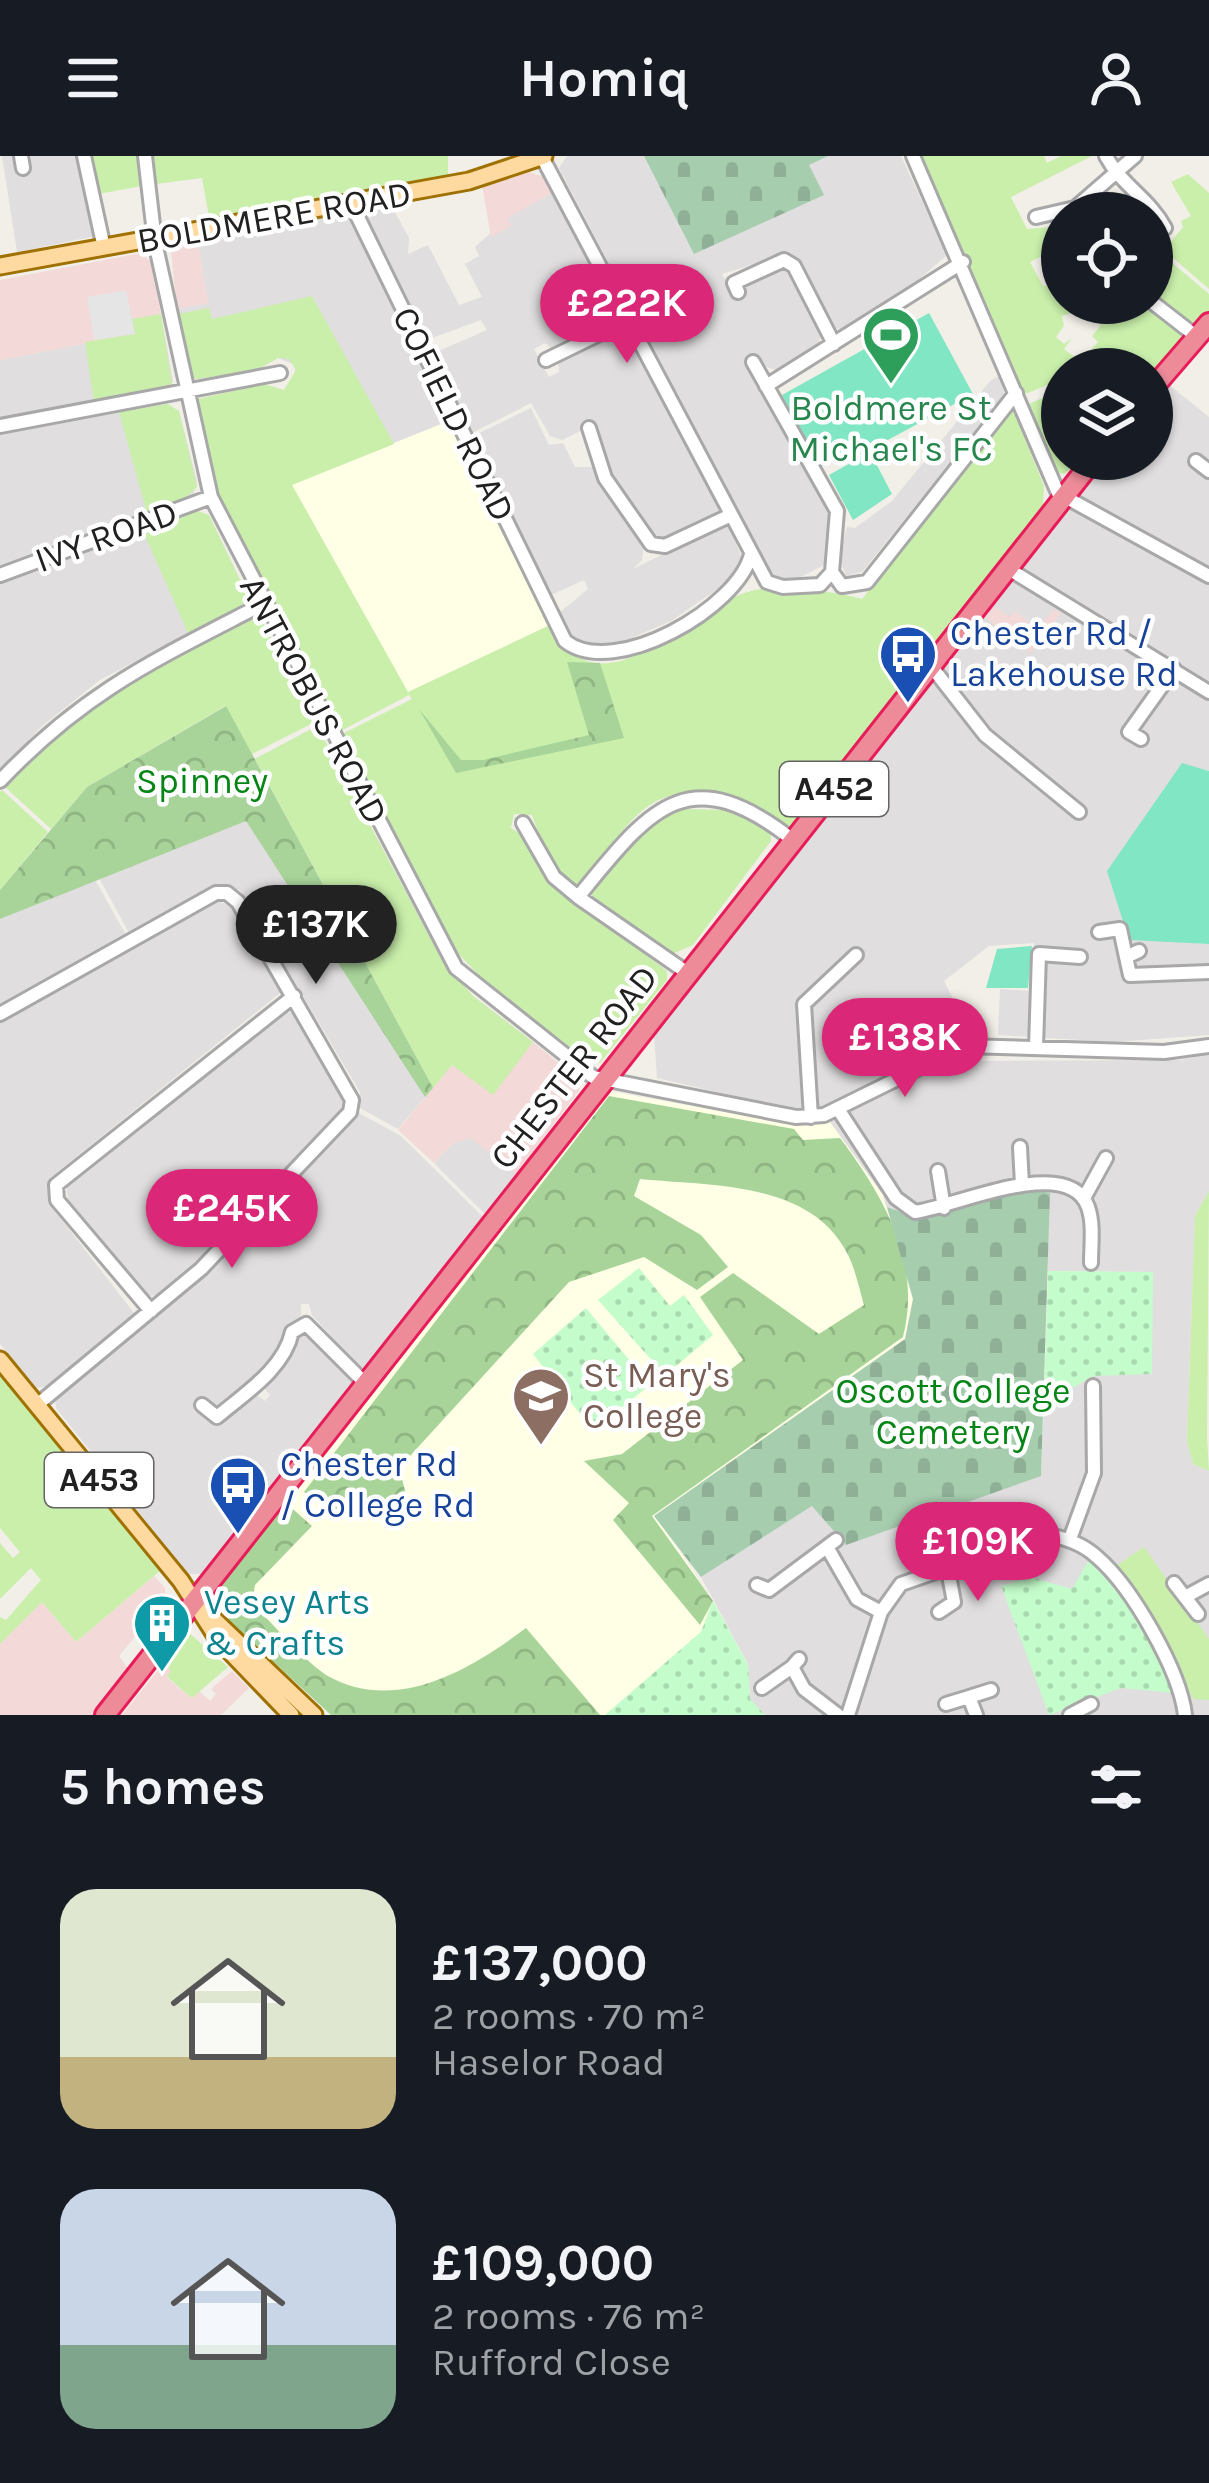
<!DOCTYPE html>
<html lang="en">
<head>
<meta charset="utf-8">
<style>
  body { margin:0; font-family:Karla,sans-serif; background:#242831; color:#f1f3f6; height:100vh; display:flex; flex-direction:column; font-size:45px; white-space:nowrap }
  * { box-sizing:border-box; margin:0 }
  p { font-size:39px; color:#9ea1a6 }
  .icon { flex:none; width:66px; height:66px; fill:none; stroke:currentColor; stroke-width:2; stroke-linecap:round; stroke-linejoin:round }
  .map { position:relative; height:1559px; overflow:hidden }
  .details { display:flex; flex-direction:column; background:#171b24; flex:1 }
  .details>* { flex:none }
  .tools { position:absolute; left:1041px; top:36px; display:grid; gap:24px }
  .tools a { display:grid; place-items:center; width:132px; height:132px; border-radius:50%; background:#171b24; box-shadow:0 3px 9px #0004; font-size:60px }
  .price { position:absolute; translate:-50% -102px; padding:0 27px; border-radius:42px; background:#db2777; color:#fff; font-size:39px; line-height:78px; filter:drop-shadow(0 3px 6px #0008) }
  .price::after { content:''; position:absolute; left:50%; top:72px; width:36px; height:27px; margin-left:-18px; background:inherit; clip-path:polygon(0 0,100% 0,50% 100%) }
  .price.selected { background:#222; color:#fff }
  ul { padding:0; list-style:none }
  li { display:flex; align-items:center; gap:36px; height:300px; padding:0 60px }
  li span { display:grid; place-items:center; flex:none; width:336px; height:240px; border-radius:36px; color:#555 }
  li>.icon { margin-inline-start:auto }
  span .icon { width:144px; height:144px; fill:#fffc; stroke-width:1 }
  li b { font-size:51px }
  h2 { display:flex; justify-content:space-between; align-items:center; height:144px; padding:0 60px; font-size:51px }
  header { display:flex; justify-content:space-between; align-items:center; height:156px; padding:0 60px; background:#171b24; font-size:54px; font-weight:700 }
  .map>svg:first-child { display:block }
</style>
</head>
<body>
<header><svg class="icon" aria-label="menu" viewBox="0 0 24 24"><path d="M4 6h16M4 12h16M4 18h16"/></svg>Homiq<svg class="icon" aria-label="person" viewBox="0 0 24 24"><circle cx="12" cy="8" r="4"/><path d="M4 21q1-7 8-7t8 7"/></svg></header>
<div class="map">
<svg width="1209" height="1559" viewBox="0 0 1209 1559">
  <defs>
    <pattern id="forest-crowns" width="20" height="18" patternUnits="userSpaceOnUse" patternTransform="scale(3)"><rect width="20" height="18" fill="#a8d49a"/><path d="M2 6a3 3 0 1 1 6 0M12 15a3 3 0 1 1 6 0" fill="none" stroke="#90b684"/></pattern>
    <pattern id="cemetery-stones" width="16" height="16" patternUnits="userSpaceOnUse" patternTransform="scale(3)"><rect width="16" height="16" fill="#a7cdaf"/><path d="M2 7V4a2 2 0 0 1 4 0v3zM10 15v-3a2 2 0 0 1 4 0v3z" fill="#8fb096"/></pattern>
    <pattern id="park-dots" width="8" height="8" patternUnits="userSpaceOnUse" patternTransform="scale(3)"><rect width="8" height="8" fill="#c4fdcb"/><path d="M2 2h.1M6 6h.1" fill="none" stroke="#a8d9ae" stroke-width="1.8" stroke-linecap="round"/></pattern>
  </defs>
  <rect width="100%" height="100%" fill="#f2efe8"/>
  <path fill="#e0dede" d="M 2,0 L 16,0 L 29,11 L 31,0 L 78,0 L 96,80 L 17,96 Z
    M 567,0 L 644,0 L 694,97 L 823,39 L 808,9 L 828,0 L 901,0 L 947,99 L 886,152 L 846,175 L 832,171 L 801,110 L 786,98 L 722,118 L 735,140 L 774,111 L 791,116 L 822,177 L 817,191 L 776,214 L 753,206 L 748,209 L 832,361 L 827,408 L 790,426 L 774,422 L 559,12 Z
    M 553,36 L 617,154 L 612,164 L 553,194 L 545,187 L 534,193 L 549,221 L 559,216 L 558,205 L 618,176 L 630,179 L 721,354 L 664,384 L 654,383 L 609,320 L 593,269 L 562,284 L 550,280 L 531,247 L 472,277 L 434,197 L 487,174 L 481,164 L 427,184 L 419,165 L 424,157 L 415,158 L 365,57 L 369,51 L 390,47 L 409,82 L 408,98 L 428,89 L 459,149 L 482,141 L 465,108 L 479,100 L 475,91 L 507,62 Z
    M 338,56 L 348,60 L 449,265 L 292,328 L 410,539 L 276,456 L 207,303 L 198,243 L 262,229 L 284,234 L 295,223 L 295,209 L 278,202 L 255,215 L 196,223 L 188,217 L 177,153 L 208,147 L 197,80 Z
    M 161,158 L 173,225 L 169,232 L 0,263 L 0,204 L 134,178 L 132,163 Z
    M 1002,219 L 1004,239 L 862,416 L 846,420 L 839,400 L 847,371 L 855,372 L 892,345 L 991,224 Z
    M 1168,228 L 1209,261 L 1209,615 L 1182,608 L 1130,783 L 1209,788 L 1209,879 L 1112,886 L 998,879 L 1000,833 L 1030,835 L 1034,787 L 989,790 L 944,825 L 964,865 L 964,877 L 823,953 L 794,954 L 657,922 L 654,878 L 1064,348 L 1103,303 L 1152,303 L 1152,247 Z
    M 162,249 L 179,255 L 197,325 L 193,339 L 0,412 L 0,278 Z
    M 531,252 L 549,289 L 563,287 L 575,311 L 594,311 L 644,387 L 642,404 L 633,413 L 722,369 L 729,371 L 742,402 L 729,425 L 671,465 L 627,484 L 589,490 L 574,483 L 559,457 L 588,433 L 584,424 L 551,439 L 473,280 Z
    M 193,356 L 209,359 L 246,436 L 244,447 L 100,524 L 42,570 L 0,614 L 0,428 Z
    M 317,570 L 443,806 L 473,840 L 533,886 L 493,939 L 452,909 L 398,973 L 360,952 L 360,936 L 240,734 L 210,731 L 129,777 L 98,720 L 279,649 L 255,603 Z
    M 94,722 L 126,779 L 0,850 L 0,763 Z
    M 217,745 L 234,751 L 280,837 L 50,1022 L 51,1050 L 134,1157 L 48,1230 L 37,1232 L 0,1188 L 0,865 Z
    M 286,856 L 294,857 L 307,874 L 344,939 L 341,953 L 201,1102 L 160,1139 L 145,1140 L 69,1048 L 66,1028 Z
    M 1209,898 L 1209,1035 L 1195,1060 L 1187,1285 L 1193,1308 L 1209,1315 L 1209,1559 L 765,1559 L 750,1543 L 748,1508 L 701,1421 L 812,1350 L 1006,1329 L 1041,1320 L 1044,1248 L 1093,1220 L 1152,1116 L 1048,1115 L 1049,1037 L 1024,1032 L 918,1062 L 887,1051 L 830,966 L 908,926 L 969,905 L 1181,904 Z
    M 357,956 L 401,980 L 483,1061 L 362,1215 L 312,1159 L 309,1148 L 301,1148 L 301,1159 L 285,1185 L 247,1232 L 265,1245 L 270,1239 L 261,1228 L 303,1172 L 354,1223 L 206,1418 L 188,1418 L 56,1252 L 55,1238 L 195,1125 Z
    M 471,981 L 516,1018 L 485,1058 L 434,1007 L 454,987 Z"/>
  <path fill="#f3d9d7" d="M 529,16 L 544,21 L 553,36 L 508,62 L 511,70 L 491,81 L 482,29 Z
    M 197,80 L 208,147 L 177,153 L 171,95 Z
    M 141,97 L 152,107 L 161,158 L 132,163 L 135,178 L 0,204 L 0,124 Z
    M 991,449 L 1010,461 L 1015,455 L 1038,473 L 1054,453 L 1061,457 L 1030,497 L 983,460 Z
    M 533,886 L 577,922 L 579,935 L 516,1018 L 471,982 L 454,987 L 434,1007 L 398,974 L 452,909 L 493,938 Z
    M 154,1420 L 165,1432 L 165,1445 L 119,1500 L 130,1515 L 95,1559 L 0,1559 L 0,1488 L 42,1446 L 76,1486 Z
    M 163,1508 L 172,1514 L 167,1522 L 192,1542 L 199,1535 L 210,1545 L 216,1538 L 211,1533 L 232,1515 L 249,1532 L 221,1559 L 122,1559 Z"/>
  <path fill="#feffe4" d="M 449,265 L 548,470 L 408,537 L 291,328 Z
    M 607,935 L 787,967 L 830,966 L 883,1039 L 913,1144 L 905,1183 L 655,1359 L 713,1445 L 701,1476 L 605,1559 L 331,1559 L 215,1454 L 214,1435 Z"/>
  <path fill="#c9efab" d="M 90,0 L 137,0 L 142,30 L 98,38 Z
    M 152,0 L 448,0 L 448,22 L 210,66 L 202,22 L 156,28 Z
    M 921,0 L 1044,0 L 1047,7 L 1061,0 L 1092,0 L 1011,41 L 1027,73 L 1062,70 L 1062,90 L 1030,106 L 1043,130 L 1062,127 L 1062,147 L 1071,147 L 1074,156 L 1062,160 L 1064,170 L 1056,181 L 1064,188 L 1072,182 L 1064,193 L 1076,202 L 1050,228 L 1025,238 Z
    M 1188,18 L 1209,37 L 1209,133 L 1164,94 L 1183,71 L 1181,65 L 1191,60 L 1171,26 Z
    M 1163,99 L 1209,138 L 1209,155 L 1196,169 L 1152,138 L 1157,126 L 1152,106 Z
    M 312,140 L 394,288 L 292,329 L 408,536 L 548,470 C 608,569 694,441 761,433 C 794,430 830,435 862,443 L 1013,253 L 1044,330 L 1043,351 L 791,675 C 754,643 687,618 643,654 C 616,676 600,710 575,732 C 550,709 542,687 532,659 L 514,658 L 511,672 L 524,680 L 554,729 L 667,815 L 667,824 L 600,907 L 591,907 L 488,829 L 456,795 L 340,579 L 412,543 L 409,539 L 339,576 C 304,509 185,311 198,243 L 264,228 L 284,234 L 296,214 L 289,203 L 278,202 L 255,215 L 196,223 L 188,217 L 178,158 L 209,152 L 212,163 Z
    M 1118,147 L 1130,147 L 1142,157 L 1149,150 L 1183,179 L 1152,220 L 1152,213 L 1073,213 L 1098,186 L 1092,180 Z
    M 161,158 L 172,228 L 94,246 L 85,186 L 134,178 L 132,163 Z
    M 1062,227 L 1062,303 L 1081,303 L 1064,318 L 1055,316 L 1029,248 L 1054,237 Z
    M 168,248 L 179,255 L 197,331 L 184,343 L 147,357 L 119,256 Z
    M 198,355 L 209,359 L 247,439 L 241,450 L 188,477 L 143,375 Z
    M 250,462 L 263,467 L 315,566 L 252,598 L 225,550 L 87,631 L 51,673 L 5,631 C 75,554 159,510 250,462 Z
    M 317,570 L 443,806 L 473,840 L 533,886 L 493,939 L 452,909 L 433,932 L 255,603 Z
    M 2,634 L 48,676 L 0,734 L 0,636 Z
    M 684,653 L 729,654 L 770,674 L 771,685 L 693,789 L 672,798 L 591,739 C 608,704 646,663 684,653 Z
    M 1209,1035 L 1207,1281 L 1209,1315 L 1193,1308 L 1187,1285 L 1195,1060 Z
    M 0,1215 L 161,1414 L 76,1486 L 42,1446 L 0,1488 L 0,1461 L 6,1464 L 41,1424 L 31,1412 L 0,1443 L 0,1387 L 13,1402 L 20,1396 L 0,1372 Z
    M 1144,1391 L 1209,1483 L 1209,1544 L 1193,1543 L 1171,1495 L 1116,1410 Z
    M 188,1476 L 228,1511 L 192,1542 L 167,1521 L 171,1514 L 164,1508 L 155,1512 Z"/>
  <path fill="url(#forest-crowns)" d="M 567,506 L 600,507 L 624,582 L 456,617 L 419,553 L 461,604 L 483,604 L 589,579 Z
    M 226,550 L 433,932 L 425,941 L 246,665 L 0,763 L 0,734 L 87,631 Z
    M 609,940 L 794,973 L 803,984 L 840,982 C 884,1041 922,1106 903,1181 L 652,1360 L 713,1445 L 700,1469 L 613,1364 L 629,1347 L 584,1305 L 622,1298 L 743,1204 L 700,1141 L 733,1117 L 819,1178 L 864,1149 C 859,1132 855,1111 846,1095 C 808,1025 710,1030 640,1023 L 634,1040 L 701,1079 L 728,1111 L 697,1134 L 644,1101 L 569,1126 L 399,1312 L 410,1353 L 329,1353 L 304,1336 Z
    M 286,1347 L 312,1370 L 255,1429 L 252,1447 C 276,1471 299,1500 326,1519 C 395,1559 470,1514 526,1472 L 600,1559 L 331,1559 L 228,1464 L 232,1441 L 220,1428 Z"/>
  <path fill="url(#cemetery-stones)" d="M 644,0 L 828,0 L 809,9 L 824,39 L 694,98 Z
    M 1024,1032 L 1050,1037 L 1041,1320 L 846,1389 L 812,1350 L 701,1421 L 654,1360 L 905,1183 L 913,1143 L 887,1051 L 918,1062 Z"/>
  <path fill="url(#park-dots)" d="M 639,1112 L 670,1150 L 684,1139 L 713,1179 L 665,1219 L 598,1144 Z
    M 1048,1115 L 1153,1116 L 1152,1218 L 1093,1220 L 1044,1248 Z
    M 586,1152 L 650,1229 L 593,1274 L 533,1198 Z
    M 1089,1404 C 1123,1440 1160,1490 1176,1537 L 1121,1532 L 1049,1559 L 1001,1430 L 1030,1421 L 1072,1433 Z
    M 713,1445 L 748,1509 L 750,1543 L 765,1559 L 605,1559 L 701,1476 Z"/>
  <path fill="#81e6c3" d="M 929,157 L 973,238 L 849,305 L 844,298 L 820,311 L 782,239 Z
    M 870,296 L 892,338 L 853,364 L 829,319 Z
    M 1182,607 L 1209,615 L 1209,788 L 1129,784 L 1107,715 Z
    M 1032,790 L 1028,832 L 986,832 L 997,793 Z"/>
  <path fill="#e5e5e5" d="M 126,134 L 135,178 L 94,184 L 87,141 Z"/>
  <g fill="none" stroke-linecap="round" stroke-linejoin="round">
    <g stroke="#a8a8a8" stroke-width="18">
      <path id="minor" d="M 21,0 L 23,12
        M 84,0 L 104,92
        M 145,0 L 155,86 L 211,341 L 456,812 L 593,921 L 796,961 L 824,959 L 964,890 L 1164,896 L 1209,890
        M 913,0 L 1058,337 L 1209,420
        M 1106,0 C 1121,29 1150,43 1165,72
        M 542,1 L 767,426 L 783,431 L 820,429 L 832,416
        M 351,47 L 565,485 C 614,524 739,451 751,398
        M 1036,61 L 1075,52 L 1135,0
        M 738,136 L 734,127 L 784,104 L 794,110 L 834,188
        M 1152,146 L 1197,181
        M 546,204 L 630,163
        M 753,206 L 837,355 L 832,416
        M 766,230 L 963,106
        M 0,270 L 280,217
        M 589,272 L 605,322 L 651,388 L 665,390 L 731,359
        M 1196,305 L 1209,315
        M 1007,412 L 1209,536
        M 832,416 L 842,430 L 867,426 L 1016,237
        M 0,419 L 211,341
        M 931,510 L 985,579 L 1079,656
        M 1141,583 L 1129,576 L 1174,513
        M 0,625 C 85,535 155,504 263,448
        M 523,667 L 554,721 L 578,741
        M 1099,776 L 1120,773 L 1126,801
        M 1139,795 L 1126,801 L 1130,819 L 1209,816
        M 689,818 L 578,741 C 648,656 686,599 794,685
        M 0,858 L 216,737 L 227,737 L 238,746 L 352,944 L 350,956 L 201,1113 L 37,1249
        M 1036,891 L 1039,798 L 1080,801
        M 838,953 L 896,1042 L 915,1056 C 954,1051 1069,997 1088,1051 C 1094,1068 1091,1089 1091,1107
        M 811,961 L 804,848 L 856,799
        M 1020,991 L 1022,1029
        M 938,1015 L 944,1052
        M 1084,1042 L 1106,1002
        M 151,1155 L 57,1044 L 56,1029 L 294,840
        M 202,1249 L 217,1261 C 244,1238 284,1213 292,1176 L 306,1168 L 367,1229
        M 1070,1383 L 1094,1317 L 1093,1230
        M 827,1391 L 857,1443 L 881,1456
        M 1174,1427 L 1198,1458
        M 757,1429 L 769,1434 L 836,1384
        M 1185,1441 L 1209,1428
        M 939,1456 L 954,1446 L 947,1409
        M 799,1503 L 792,1511 L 804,1533 L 838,1559
        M 762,1532 L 792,1511
        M 946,1548 L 969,1541
        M 848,1559 L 881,1456 L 901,1428 L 1045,1378 C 1064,1382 1082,1387 1097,1401 C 1132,1431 1180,1515 1185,1559
        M 976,1559 L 969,1541 L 991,1534
        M 1070,1559 L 1091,1548"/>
    </g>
    <g stroke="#9f7100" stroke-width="21">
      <path id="major" d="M 0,110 L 469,25 L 544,0
        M 0,1204 L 181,1425 L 218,1483 L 291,1559
        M 209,1459 L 314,1559"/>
    </g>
    <g stroke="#e71d5a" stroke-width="24">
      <path id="highway" d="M 1152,233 L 1209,167
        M 105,1559 L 1094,303"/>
    </g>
    <use href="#minor" stroke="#fff" stroke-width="12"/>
    <use href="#major" stroke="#ffdaa0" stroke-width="15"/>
    <use href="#highway" stroke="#ed8b99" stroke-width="18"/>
  </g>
  <defs>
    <g id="stadium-pin" transform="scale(3)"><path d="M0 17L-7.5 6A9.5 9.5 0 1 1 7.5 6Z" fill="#2e9e5b" stroke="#fff"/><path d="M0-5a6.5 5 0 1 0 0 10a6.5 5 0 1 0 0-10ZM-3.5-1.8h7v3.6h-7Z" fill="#fff"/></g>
    <g id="bus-pin" transform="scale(3)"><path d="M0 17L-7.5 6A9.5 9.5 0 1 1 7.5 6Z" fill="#1a4fb4" stroke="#fff"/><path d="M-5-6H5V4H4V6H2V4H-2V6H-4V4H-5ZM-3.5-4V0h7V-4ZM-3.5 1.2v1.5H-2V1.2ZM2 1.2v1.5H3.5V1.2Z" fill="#fff"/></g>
    <g id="university-pin" transform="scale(3)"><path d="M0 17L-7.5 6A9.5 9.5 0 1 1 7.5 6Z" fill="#8d6e63" stroke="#fff"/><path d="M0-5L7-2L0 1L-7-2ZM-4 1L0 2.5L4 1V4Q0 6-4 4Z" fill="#fff"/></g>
    <g id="building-pin" transform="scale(3)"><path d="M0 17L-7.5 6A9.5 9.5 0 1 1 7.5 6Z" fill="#0f9aa8" stroke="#fff"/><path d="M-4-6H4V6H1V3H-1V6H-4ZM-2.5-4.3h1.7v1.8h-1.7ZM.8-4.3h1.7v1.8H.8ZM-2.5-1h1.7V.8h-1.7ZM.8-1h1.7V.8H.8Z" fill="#fff"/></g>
  </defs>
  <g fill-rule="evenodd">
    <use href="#stadium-pin" x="891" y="179"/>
    <use href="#bus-pin" x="908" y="498"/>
    <use href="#university-pin" x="541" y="1240"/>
    <use href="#bus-pin" x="238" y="1329"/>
    <use href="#building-pin" x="162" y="1467"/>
  </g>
  <g text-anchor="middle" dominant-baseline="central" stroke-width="9" stroke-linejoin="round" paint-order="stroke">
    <g fill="#fff" stroke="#646464" stroke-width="3">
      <rect x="780" y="606" width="108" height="54" rx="9"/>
      <rect x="45" y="1297" width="108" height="54" rx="9"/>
    </g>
    <g font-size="33" font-weight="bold" fill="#212121">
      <text x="834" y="633">A452</text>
      <text x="99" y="1324">A453</text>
    </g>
    <g font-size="36" fill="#212121" stroke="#fff">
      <text transform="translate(274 61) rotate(-10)">BOLDMERE ROAD</text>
      <text transform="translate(454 258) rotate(64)">COFIELD ROAD</text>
      <text transform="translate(106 380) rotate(-20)">IVY ROAD</text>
      <text transform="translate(314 544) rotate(62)">ANTROBUS ROAD</text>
      <text transform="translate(574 911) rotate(-52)">CHESTER ROAD</text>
    </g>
    <g font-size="36" fill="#27864d" stroke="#fff">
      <text x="891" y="252">Boldmere St<tspan x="891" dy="41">Michael's FC</tspan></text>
    </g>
    <g font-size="36" fill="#164399" stroke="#fff" text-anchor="start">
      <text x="950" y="477">Chester Rd /<tspan x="950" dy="41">Lakehouse Rd</tspan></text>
      <text x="280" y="1308">Chester Rd<tspan x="280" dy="41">/ College Rd</tspan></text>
    </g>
    <g font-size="36" fill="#058515" stroke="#fff">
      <text x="202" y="625">Spinney</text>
      <text x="953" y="1235">Oscott College<tspan x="953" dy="41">Cemetery</tspan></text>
    </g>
    <g font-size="36" fill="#785e54" stroke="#fff" text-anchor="start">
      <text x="583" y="1219">St Mary's<tspan x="583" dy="41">College</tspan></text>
    </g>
    <g font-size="36" fill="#0d838f" stroke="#fff" text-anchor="start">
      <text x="204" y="1446">Vesey Arts<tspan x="204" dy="41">&amp; Crafts</tspan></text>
    </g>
  </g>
</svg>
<div class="tools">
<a><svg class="icon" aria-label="locate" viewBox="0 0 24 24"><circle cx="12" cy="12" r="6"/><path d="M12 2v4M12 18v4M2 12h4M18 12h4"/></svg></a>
<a><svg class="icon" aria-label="layers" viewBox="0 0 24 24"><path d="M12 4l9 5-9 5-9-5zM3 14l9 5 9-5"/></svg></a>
</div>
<b class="price" style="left:627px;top:210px">£222K</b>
<b class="price selected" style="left:316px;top:831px">£137K</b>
<b class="price" style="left:905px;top:944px">£138K</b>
<b class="price" style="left:232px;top:1115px">£245K</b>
<b class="price" style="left:978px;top:1448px">£109K</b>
</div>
<section class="details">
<h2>5 homes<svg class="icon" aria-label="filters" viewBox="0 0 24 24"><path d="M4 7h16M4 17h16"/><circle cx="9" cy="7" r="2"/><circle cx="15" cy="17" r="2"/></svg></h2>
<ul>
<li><span style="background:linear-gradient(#dfe7d0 70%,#c2b280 0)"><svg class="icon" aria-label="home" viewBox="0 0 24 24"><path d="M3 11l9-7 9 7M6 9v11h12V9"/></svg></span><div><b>£137,000</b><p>2 rooms · 70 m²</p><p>Haselor Road</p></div></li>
<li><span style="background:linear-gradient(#c9d6e8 65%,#7fa58c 0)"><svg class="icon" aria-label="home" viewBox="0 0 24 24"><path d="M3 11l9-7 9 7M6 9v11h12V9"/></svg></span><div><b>£109,000</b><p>2 rooms · 76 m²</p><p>Rufford Close</p></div></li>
</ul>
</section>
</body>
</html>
